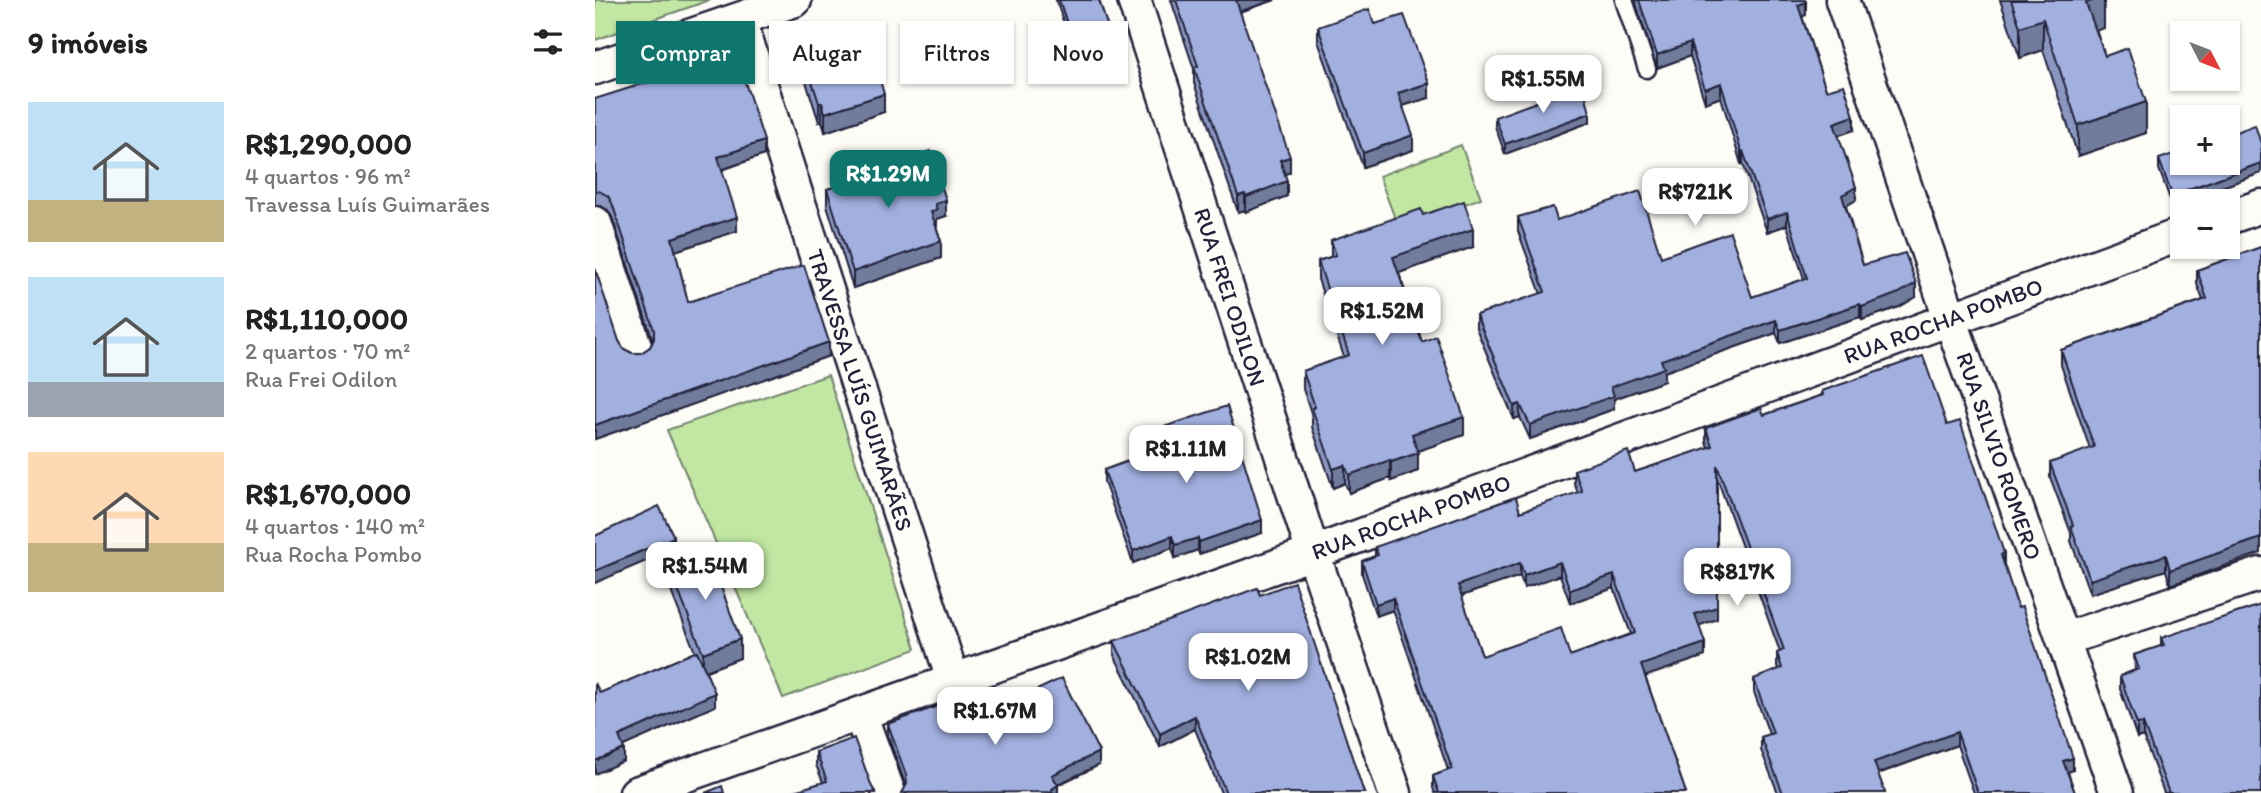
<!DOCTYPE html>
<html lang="pt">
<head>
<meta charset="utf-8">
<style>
  body { margin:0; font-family:Itim,sans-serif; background:#f2f2f2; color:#222; height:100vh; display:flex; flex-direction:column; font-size:26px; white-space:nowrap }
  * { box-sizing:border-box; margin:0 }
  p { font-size:23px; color:#767676 }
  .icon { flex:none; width:38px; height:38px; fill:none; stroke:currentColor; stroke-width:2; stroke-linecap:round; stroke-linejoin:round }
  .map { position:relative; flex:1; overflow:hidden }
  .details { display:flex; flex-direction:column; background:#fff; width:595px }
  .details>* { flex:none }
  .top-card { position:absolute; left:21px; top:21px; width:665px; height:63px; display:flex; gap:14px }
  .needle { width:46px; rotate:132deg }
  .buttons { position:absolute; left:1575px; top:21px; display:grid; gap:14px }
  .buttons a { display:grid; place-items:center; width:70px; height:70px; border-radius:0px; background:#fff; box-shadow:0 2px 5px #0004; font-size:35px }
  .price { position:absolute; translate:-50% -60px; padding:0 16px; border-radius:14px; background:#fff; color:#222; font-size:23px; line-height:46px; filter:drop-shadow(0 2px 4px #0008) }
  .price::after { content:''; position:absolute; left:50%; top:42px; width:21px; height:16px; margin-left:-10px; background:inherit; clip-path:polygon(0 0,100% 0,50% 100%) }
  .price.active { background:#0f766e; color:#fff }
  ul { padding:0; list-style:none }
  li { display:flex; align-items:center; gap:21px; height:175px; padding:0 28px }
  li span { display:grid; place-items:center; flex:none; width:196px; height:140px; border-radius:0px; color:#555 }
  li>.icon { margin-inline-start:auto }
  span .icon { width:84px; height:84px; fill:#fffc; stroke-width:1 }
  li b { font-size:30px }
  h2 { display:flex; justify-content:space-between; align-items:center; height:84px; padding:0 28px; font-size:30px }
  .tag { padding:0 24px; border-radius:0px; background:#fff; box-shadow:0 2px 5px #0004; font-size:24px; line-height:63px }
  .tag.active { background:#0f766e; color:#fff }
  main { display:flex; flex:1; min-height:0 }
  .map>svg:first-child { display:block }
</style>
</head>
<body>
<main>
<section class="details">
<h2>9 imóveis<svg class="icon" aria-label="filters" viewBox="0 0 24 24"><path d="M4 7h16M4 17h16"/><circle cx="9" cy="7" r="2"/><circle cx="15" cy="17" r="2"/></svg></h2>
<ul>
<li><span style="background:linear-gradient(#bfe0f5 70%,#c2b280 0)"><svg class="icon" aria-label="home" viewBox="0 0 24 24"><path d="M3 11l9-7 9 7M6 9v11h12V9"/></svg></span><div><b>R$1,290,000</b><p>4 quartos · 96 m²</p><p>Travessa Luís Guimarães</p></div></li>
<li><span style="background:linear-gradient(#bfe0f5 75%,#9aa5b1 0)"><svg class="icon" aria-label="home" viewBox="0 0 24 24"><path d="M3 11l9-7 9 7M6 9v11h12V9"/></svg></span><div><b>R$1,110,000</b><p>2 quartos · 70 m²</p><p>Rua Frei Odilon</p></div></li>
<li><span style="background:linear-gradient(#ffd9b3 65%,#c2b280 0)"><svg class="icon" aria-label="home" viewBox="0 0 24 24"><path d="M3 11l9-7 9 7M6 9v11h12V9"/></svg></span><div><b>R$1,670,000</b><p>4 quartos · 140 m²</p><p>Rua Rocha Pombo</p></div></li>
</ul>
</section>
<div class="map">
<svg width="1666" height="793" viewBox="0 0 1666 793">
  <rect width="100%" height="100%" fill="#fdfcf7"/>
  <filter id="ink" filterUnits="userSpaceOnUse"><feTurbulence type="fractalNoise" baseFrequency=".0143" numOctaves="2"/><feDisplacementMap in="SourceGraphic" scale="14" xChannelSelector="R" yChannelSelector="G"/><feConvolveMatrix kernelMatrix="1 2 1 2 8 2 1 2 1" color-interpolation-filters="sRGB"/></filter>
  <g filter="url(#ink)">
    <path fill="#c1e7a2" stroke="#72846e" stroke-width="2" d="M 0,0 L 115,0 L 0,40 Z
      M 866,145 L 886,198 L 804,229 L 784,176 Z
      M 233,375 L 321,649 L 188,698 L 72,430 Z"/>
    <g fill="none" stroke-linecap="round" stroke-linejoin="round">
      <g stroke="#22223b" stroke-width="21">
        <path id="lane" d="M 1029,0 L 1052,69"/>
      </g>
      <g stroke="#22223b" stroke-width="37">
        <path id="street" d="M 539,0 L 718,553 L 800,793
          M 1247,0 L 1355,318 L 1522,793
          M 145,20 L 358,680
          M 0,68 L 200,0
          M 1633,218 L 1666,206
          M 0,223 L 41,349
          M 1469,639 L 1666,574
          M 265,714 L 294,793
          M 41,793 L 718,553 L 1587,234"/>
      </g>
      <use href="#lane" stroke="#fdfcf7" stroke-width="16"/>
      <use href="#street" stroke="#fdfcf7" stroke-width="32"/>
    </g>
    <path fill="#8a97c0" stroke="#22223b" stroke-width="2" fill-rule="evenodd" d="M 461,0 L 504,0 L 512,34 L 508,36 L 513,59 L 484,68 Z
      M 576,0 L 680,0 L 645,12 L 695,172 L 690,174 L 692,196 L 651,212 L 650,210 L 643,212 L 599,83 L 599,69 Z
      M 1040,0 L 1210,0 L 1211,15 L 1207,16 L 1231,90 L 1259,130 L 1243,135 L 1261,200 L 1251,206 L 1268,265 L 1321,297 L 1304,307 L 1267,320 L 1265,317 L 1185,343 L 1181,333 L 1069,372 L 1069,381 L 1019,399 L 1019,409 L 935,439 L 925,417 L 919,419 L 881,328 L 881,315 L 946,294 L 923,231 L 923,217 L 962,220 L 1066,257 L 1157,297 L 1209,279 L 1192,225 L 1172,232 L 1148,164 L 1146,164 L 1126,97 L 1110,103 L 1095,56 L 1062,68 Z
      M 1405,0 L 1509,0 L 1509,28 L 1501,30 L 1510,56 L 1551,133 L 1483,156 L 1448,50 L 1425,58 Z
      M 780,24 L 834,98 L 808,106 L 818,150 L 768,167 L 723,41 L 723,27 Z
      M 205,45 L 289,112 L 230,132 L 227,121 L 224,122 L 205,63 Z
      M 0,99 L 169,155 L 127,170 L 142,231 L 80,251 L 93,302 L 234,356 L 0,439 L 24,341 L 29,349 L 37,353 L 46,353 L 55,347 L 58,341 L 17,217 L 13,210 L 4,205 L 0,205 Z
      M 900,117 L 995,122 L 910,154 L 900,126 Z
      M 1666,144 L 1666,173 L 1577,205 L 1564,169 L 1564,159 Z
      M 241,182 L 351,216 L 342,219 L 342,226 L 341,226 L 346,258 L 258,288 L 232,205 L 232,189 L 241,187 Z
      M 828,215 L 878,247 L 804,273 L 827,342 L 869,435 L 822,451 L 823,471 L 796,481 L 795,478 L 754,493 L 750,483 L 738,488 L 717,427 L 717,416 L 708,389 L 708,371 L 749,357 L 723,279 L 723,261 L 736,257 L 736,240 Z
      M 1666,247 L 1575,585 L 1571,570 L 1495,594 L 1476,541 L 1476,533 L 1455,477 L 1455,463 L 1495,449 L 1466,365 L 1466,350 L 1608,300 L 1602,284 L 1602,270 Z
      M 1227,391 L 1352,425 L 1409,566 L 1478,770 L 1473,772 L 1480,793 L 1379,793 L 1362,745 L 1283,774 L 1290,793 L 1183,793 L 1166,750 L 1166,737 L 1174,734 L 1159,692 L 1159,679 L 1184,670 L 1182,666 L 1182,653 L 1185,652 L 1122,478 L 1122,619 L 1104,625 L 1110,656 L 1050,676 L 1091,793 L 840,793 L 838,788 L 838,776 L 853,770 L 798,610 L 781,616 L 767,574 L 767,561 L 780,556 L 780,547 L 925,512 L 983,493 L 979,483 L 979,470 L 1040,472 L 1113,448 L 1111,441 L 1111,428 L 1169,415 L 1227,395 ZM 965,575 L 975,603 L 1019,588 L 1036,634 L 975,656 L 887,656 L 866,596 L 925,576 L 929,588 Z
      M 566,428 L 667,533 L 604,554 L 603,550 L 580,558 L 577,548 L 538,563 L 509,482 L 509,470 L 549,455 L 549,450 L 567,444 L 566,440 Z
      M 74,567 L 129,594 L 145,658 L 111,671 L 120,706 L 28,746 L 29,761 L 5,693 L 100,652 L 74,586 Z
      M 1566,638 L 1666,793 L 1569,793 L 1548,736 L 1542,738 L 1525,689 L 1525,676 L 1540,670 L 1539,655 L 1566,646 Z
      M 519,641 L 769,793 L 626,793 L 600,729 L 565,747 L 519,655 Z
      M 421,700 L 504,765 L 463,785 L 463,793 L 311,786 L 293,736 L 293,724 L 360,729 L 421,709 Z
      M 221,752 L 277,787 L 228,782 L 221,765 Z"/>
    <path fill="#717b9c" stroke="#22223b" stroke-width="2" d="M 640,0 L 680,0 L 640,13 Z
      M 1499,0 L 1509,0 L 1509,28 L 1491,34 L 1491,3 Z
      M 1211,2 L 1211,15 L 1203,18 L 1203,5 Z
      M 1448,19 L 1448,50 L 1425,58 L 1425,27 Z
      M 512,25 L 512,34 L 505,37 L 505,28 Z
      M 1095,43 L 1095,56 L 1062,68 L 1062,55 Z
      M 513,49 L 513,59 L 484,68 L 484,58 Z
      M 834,83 L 834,98 L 803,107 L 803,93 Z
      M 1126,83 L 1126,97 L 1110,103 L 1110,89 Z
      M 289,94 L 289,112 L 230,132 L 230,113 Z
      M 1551,102 L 1551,133 L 1483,156 L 1483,125 Z
      M 224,103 L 227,103 L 227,121 L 224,122 Z
      M 995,113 L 995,122 L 910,154 L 910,144 Z
      M 1259,116 L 1259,130 L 1239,137 L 1239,123 Z
      M 818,135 L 818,150 L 768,167 L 768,153 Z
      M 169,141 L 169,155 L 123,171 L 123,157 Z
      M 1146,151 L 1148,151 L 1148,164 L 1146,164 Z
      M 695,157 L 695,172 L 685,176 L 685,160 Z
      M 1666,163 L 1666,173 L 1577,205 L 1577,195 Z
      M 692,181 L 692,196 L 651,212 L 651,197 Z
      M 1261,187 L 1261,200 L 1247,208 L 1247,195 Z
      M 650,194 L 650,210 L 643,212 L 643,196 Z
      M 351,200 L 351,216 L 342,219 L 342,226 L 336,228 L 336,212 L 340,204 Z
      M 1192,212 L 1192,225 L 1172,232 L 1172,219 Z
      M 142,217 L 142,231 L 77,252 L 77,238 Z
      M 878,229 L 878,247 L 798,275 L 798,257 Z
      M 346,241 L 346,258 L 258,288 L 258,272 Z
      M 1321,283 L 1321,297 L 1304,307 L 1267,320 L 1267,307 Z
      M 1265,304 L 1265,317 L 1185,343 L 1185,330 Z
      M 1181,320 L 1181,333 L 1069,372 L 1069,381 L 1019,399 L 1019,409 L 935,439 L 935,425 L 1016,387 L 1066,360 Z
      M 234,342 L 234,356 L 0,439 L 0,425 Z
      M 925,404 L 925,417 L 919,419 L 919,406 Z
      M 869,417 L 869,435 L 817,453 L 817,434 Z
      M 823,453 L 823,471 L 796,481 L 796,462 Z
      M 795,460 L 795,478 L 754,493 L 754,475 Z
      M 750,465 L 750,483 L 738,488 L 738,469 Z
      M 1122,478 L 1122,619 L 1100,627 L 1100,614 Z
      M 667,520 L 667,533 L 604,554 L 604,542 Z
      M 577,536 L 577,548 L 538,563 L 538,551 Z
      M 79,537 L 79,549 L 0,583 L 0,571 Z
      M 603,538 L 603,550 L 580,558 L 580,545 Z
      M 1666,538 L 1666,553 L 1575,585 L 1575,570 Z
      M 1409,553 L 1409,566 L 1406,555 Z
      M 1571,555 L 1571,570 L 1495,594 L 1495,580 Z
      M 965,562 L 965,575 L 929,588 L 929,575 Z
      M 925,563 L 925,576 L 863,597 L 863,585 Z
      M 1019,575 L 1019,588 L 975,603 L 975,590 Z
      M 798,598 L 798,610 L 781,616 L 781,604 Z
      M 145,639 L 145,658 L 108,672 L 108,653 Z
      M 1110,643 L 1110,656 L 1046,678 L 1046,665 Z
      M 120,693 L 120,706 L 24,748 L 24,736 Z
      M 600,716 L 600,729 L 565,747 L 565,734 Z
      M 1548,723 L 1548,736 L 1542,738 L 1542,724 Z
      M 1362,732 L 1362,745 L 1279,775 L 1279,762 Z
      M 29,749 L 29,761 L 0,774 L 0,761 Z
      M 504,752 L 504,765 L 457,787 L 457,775 Z
      M 1478,758 L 1478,770 L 1468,774 L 1468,761 Z
      M 463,785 L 463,793 L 455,793 L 457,789 Z"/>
    <path fill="#a1b0df" stroke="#22223b" stroke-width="2" fill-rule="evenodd" d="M 464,0 L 504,0 L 512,25 L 505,28 L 513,49 L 484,58 Z
      M 581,0 L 641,0 L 695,157 L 685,160 L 692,181 L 651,197 L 650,194 L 643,196 L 599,67 L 603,66 Z
      M 1044,0 L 1210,0 L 1211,2 L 1203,5 L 1231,90 L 1249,85 L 1259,116 L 1239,123 L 1261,187 L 1247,195 L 1268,265 L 1310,253 L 1321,283 L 1304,293 L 1267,307 L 1265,304 L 1185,330 L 1181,320 L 1066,360 L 1069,368 L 1016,387 L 1019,396 L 935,425 L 925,404 L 919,406 L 881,315 L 950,292 L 923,217 L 958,207 L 962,220 L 1045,191 L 1066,257 L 1135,232 L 1157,297 L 1212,278 L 1192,212 L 1172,219 L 1148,151 L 1146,151 L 1126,83 L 1110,89 L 1095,43 L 1062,55 Z
      M 1416,0 L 1499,0 L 1491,3 L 1510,56 L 1533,48 L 1551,102 L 1483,125 L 1448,19 L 1425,27 Z
      M 774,9 L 780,24 L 809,15 L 834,83 L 803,93 L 818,135 L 768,153 L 723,27 Z
      M 268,24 L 289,94 L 230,113 L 227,103 L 224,103 L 205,45 Z
      M 141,54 L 169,141 L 123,157 L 142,217 L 77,238 L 93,302 L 209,265 L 234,342 L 0,425 L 0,268 L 24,341 L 29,349 L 37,353 L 46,353 L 55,347 L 59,339 L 59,330 L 17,203 L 13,196 L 4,191 L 0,192 L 0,99 Z
      M 988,85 L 995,113 L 910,144 L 900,117 Z
      M 1660,125 L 1666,144 L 1666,163 L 1577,195 L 1564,159 L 1587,151 L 1587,163 L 1633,163 L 1633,135 Z
      M 335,151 L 351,200 L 340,204 L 342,209 L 336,212 L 346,241 L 258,272 L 232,189 L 243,186 L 241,182 Z
      M 869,201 L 878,229 L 798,257 L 827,342 L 841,336 L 869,417 L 817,434 L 823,453 L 796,462 L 795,460 L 754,475 L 750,465 L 738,469 L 717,408 L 720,407 L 708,371 L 754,355 L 723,261 L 741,255 L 736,240 L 826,209 L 828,215 Z
      M 1666,247 L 1666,538 L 1575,570 L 1571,555 L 1495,580 L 1476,526 L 1478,525 L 1455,463 L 1499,447 L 1466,350 L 1612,299 L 1602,270 Z
      M 1328,356 L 1352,425 L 1365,421 L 1409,553 L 1406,555 L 1423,608 L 1427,607 L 1478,758 L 1468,761 L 1480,793 L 1383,793 L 1362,732 L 1279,762 L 1290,793 L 1188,793 L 1166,737 L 1178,733 L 1159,679 L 1187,668 L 1182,653 L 1189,650 L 1122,465 L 1122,607 L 1100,614 L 1110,643 L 1046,665 L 1091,793 L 844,793 L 838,776 L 857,769 L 798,598 L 781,604 L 767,561 L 783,555 L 780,547 L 921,497 L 925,512 L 987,491 L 979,470 L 1033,451 L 1040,472 L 1117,446 L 1111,428 L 1166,408 L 1169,415 L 1228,395 L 1227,391 ZM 965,562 L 975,590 L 1019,575 L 1040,633 L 975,656 L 966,628 L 887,656 L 863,585 L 925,563 L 929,575 Z
      M 632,406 L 667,520 L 604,542 L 603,538 L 580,545 L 577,536 L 538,551 L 509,470 L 551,455 L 549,450 L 571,443 L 566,428 Z
      M 64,506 L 79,537 L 0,571 L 0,536 Z
      M 114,551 L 129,586 L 126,587 L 145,639 L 108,653 L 74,567 Z
      M 699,582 L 769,793 L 631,793 L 600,716 L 565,734 L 519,641 L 662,588 L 665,595 Z
      M 1666,605 L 1666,793 L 1574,793 L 1548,723 L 1542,724 L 1525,676 L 1544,669 L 1539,655 L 1569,645 L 1566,638 Z
      M 102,651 L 120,693 L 24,736 L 29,749 L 0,761 L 0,683 L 5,693 Z
      M 467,678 L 504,752 L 457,775 L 463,785 L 457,789 L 457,792 L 307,793 L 312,784 L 311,775 L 293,724 L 351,703 L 360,729 L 424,708 L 421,700 Z
      M 259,738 L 277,787 L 281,793 L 193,793 L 232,781 L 221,752 Z
      M 127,786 L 129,793 L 110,793 Z"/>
  </g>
  <g text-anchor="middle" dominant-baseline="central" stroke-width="6" stroke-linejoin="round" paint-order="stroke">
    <g font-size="23" fill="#22223b" stroke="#fdfcf7">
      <text transform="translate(635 297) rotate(72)">RUA FREI ODILON</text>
      <text transform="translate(1348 321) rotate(-20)">RUA ROCHA POMBO</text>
      <text transform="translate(265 390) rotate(72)">TRAVESSA LUÍS GUIMARÃES</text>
      <text transform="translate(1404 456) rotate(71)">RUA SILVIO ROMERO</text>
      <text transform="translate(816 517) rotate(-20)">RUA ROCHA POMBO</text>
    </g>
  </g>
</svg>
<div class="buttons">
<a><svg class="needle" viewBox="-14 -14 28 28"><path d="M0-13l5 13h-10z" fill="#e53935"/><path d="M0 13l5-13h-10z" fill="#767676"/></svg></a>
<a>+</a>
<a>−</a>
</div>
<b class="price" style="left:948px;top:115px">R$1.55M</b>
<b class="price active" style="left:293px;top:210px">R$1.29M</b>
<b class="price" style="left:1100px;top:228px">R$721K</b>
<b class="price" style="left:787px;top:347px">R$1.52M</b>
<b class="price" style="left:591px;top:485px">R$1.11M</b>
<b class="price" style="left:110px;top:602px">R$1.54M</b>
<b class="price" style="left:1142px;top:608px">R$817K</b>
<b class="price" style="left:653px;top:693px">R$1.02M</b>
<b class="price" style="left:400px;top:747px">R$1.67M</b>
<div class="top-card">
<a class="tag active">Comprar</a>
<a class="tag">Alugar</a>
<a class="tag">Filtros</a>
<a class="tag">Novo</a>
</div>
</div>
</main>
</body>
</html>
